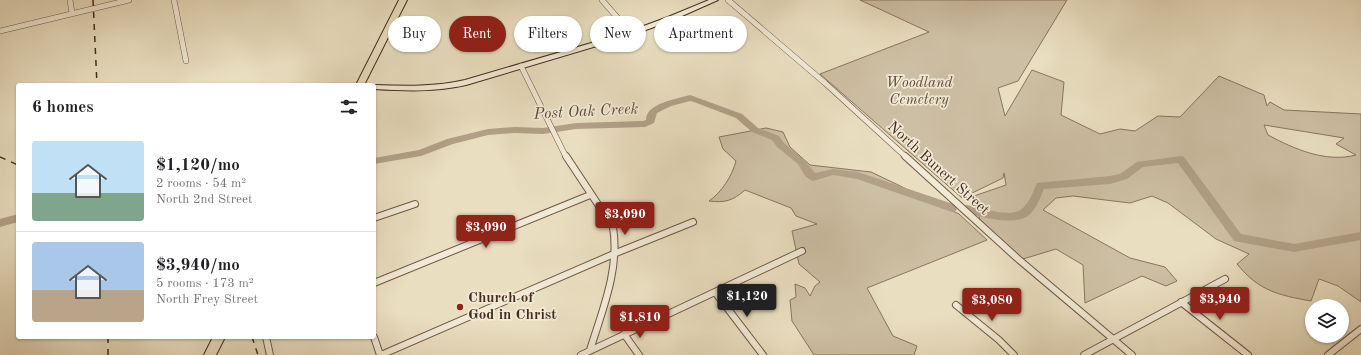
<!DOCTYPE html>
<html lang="en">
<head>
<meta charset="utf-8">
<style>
  body { margin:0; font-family:"Old Standard TT",serif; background:#f2f2f2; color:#202124; height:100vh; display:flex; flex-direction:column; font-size:15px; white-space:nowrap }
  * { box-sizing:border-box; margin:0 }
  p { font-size:13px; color:#757577 }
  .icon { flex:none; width:22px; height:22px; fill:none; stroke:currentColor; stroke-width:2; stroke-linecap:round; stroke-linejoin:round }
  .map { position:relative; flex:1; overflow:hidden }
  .sheet { position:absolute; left:16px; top:83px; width:360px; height:256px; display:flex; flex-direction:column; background:#fff; border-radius:4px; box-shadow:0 1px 3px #0004 }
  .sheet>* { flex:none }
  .hud { position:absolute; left:388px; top:16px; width:380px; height:36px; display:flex; gap:8px }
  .buttons { position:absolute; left:1305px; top:299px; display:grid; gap:8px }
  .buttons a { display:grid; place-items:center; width:44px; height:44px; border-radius:50%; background:#fff; box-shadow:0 1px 3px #0004; font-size:20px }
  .price { position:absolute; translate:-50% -34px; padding:0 9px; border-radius:4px; background:#8f2418; color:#fff; font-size:13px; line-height:26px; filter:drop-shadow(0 1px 2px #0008) }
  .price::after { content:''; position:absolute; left:50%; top:24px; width:12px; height:9px; margin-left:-6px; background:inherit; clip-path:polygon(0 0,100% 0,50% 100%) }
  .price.on { background:#222; color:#fff }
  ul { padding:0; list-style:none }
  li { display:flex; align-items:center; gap:12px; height:100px; padding:0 16px }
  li+li { border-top:1px solid #e0e0e0 }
  li span { display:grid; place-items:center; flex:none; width:112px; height:80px; border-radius:4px; color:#555 }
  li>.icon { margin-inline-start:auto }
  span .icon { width:48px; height:48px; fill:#fffc; stroke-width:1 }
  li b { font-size:17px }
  h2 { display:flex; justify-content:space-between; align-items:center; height:48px; padding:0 16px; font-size:17px }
  .tag { padding:0 14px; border-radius:18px; background:#fff; box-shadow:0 1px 3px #0004; font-size:14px; line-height:36px }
  .tag.on { background:#8f2418; color:#fff }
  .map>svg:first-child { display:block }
</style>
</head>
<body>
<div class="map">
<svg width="1361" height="355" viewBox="0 0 1361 355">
  <rect width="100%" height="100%" fill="#e9dec0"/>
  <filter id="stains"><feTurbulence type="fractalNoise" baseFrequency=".005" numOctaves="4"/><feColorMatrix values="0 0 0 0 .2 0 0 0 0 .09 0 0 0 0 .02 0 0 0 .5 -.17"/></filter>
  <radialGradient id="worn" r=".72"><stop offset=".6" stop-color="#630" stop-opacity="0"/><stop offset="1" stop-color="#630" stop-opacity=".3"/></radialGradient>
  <path fill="#cdbfa4" stroke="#8a7460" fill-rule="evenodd" d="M 860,0 L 1067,0 L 1018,81 L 998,88 L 1005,116 L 1032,70 L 1064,82 L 1061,115 L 1100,134 L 1120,129 L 1135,131 L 1158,116 L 1180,117 L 1219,76 L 1264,95 L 1267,106 L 1270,102 L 1284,110 L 1361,114 L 1361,302 L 1338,286 L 1319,279 L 1311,301 C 1278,295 1259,291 1237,264 L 1249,254 L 1216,239 L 1168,203 L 1152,196 L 1130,203 L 1073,196 L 1056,198 L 1043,210 L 1130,258 L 1165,267 L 1177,281 L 1166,286 L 1142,276 L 1085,303 L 1083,265 L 1056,249 L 1023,259 L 980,220 L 974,196 L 1006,185 L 1004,173 L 1003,178 L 962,198 L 820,74 L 929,32 ZM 1264,125 L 1344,138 L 1336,144 L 1356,155 C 1326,163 1294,149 1268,135 Z
    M 766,128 L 783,132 L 790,147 L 810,165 L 871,172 L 959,214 L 987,240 L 867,288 L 893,336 L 917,346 L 914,355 L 814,355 L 792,321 L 790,300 L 796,297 L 795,284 L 805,288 L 810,296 L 815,286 L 820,282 L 799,264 L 792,231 L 817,224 L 796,216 L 791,208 L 745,190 C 733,201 724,203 709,201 C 722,192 732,176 736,161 L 723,149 L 719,137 Z"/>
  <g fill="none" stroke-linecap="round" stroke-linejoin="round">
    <path fill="#b2a188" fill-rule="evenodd" d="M 690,95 L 742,114 L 758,128 L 779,136 L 784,143 L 804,160 L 815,173 L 833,169 L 858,172 L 956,205 L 957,208 L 956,211 L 952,212 L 857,179 L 833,175 L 813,181 L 809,179 L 805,176 L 798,164 L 777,147 L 772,140 L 752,132 L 736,118 L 694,102 L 690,101 L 671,106 L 657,113 L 654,123 L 645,127 L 576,129 L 543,134 L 515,133 L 488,135 L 453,144 L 421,156 L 374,164 L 374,158 L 419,150 L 447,139 L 488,129 L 515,127 L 543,128 L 576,123 L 643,121 L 646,120 C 646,103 677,99 690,95 Z
      M 1181,156 L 1184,157 L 1241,234 L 1294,244 L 1361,232 L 1361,240 L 1294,252 L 1234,241 L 1178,163 L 1143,167 L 1127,179 L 1110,184 L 1044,189 C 1040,198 1036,210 1028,216 C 1013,226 980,217 963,212 L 962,209 L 963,206 L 967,205 C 980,208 1012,219 1023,208 C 1030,201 1033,192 1037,183 L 1110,176 L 1120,174 L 1137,162 Z
      M 18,214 L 18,222 L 0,227 L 0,219 Z"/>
    <g stroke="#6f5744" stroke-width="6">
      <path id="street-far1" d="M 70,0 L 72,13
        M 174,0 L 186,61
        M 602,0 L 630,32
        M 728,0 L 825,83 L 906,157
        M 0,31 L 129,0
        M 521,66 L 566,157"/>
    </g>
    <g stroke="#6f5744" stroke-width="8">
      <path id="street" d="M 566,156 L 613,227 C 620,269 602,311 590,350
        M 905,156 L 1017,258 L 1132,355
        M 374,218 L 415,204
        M 374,283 L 590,195
        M 715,292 L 763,355
        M 1181,302 L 1248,355
        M 956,305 L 999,340 L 1014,355
        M 624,334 L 639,355
        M 266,337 L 270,355
        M 374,337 L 380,355
        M 381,355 L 616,253 L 693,222
        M 581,355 L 802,251
        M 1084,355 L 1225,279
        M 1328,355 L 1361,329"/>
    </g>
    <g stroke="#462a1b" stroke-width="2">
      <path id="secondary" d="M 709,0 L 718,0 L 673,20 L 627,37 L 466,85 C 435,92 406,91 374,89 L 374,85 L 372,85 L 374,85 C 405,86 435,87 465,80 L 622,34 L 668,17 Z"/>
    </g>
    <g stroke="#462a1b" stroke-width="2">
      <path id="primary" d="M 399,0 L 407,0 L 364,85 L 356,85 Z
        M 213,337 L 225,337 L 216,355 L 204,355 Z"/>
    </g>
    <use href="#street-far1" stroke="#f1ead6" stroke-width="5"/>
    <use href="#street" stroke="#f1ead6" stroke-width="6"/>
    <use href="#secondary" fill="#f1ead6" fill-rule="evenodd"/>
    <use href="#primary" fill="#e9dec0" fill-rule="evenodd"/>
    <path stroke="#462a1b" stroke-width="1.5" stroke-dasharray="6 6" stroke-linecap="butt" d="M 93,0 L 97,85
      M 0,157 L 18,165
      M 108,337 L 108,355
      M 252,337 L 258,355"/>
  </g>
  <circle fill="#8f2418" stroke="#f1ead6" stroke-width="1.5" cx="460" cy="307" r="4"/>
  <g text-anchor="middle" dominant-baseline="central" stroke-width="3.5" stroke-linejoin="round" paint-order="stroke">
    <g font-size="15" font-style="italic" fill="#614836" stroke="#f1ead6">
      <text x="919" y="83">Woodland<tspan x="919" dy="17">Cemetery</tspan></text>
    </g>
    <g font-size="15" fill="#462a1b" stroke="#f1ead6">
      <text transform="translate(938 169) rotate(42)">North Bunert Street</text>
    </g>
    <g font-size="15" font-weight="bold" fill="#462a1b" stroke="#f1ead6" text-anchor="start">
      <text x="468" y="298">Church of<tspan x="468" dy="17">God in Christ</tspan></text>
    </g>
    <g font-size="16" font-style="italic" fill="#614836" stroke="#f1ead6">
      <text transform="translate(586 112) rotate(-3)">Post Oak Creek</text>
    </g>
  </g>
  <rect width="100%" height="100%" filter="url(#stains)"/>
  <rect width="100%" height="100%" fill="url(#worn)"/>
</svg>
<div class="buttons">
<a><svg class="icon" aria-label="layers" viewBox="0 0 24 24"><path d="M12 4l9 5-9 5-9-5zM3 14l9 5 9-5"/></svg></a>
</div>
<b class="price" style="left:625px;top:236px">$3,090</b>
<b class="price" style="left:486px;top:249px">$3,090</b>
<b class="price on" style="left:747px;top:318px">$1,120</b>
<b class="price" style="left:1220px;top:321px">$3,940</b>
<b class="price" style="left:992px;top:322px">$3,080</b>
<b class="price" style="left:640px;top:339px">$1,810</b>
<div class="hud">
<a class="tag">Buy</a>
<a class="tag on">Rent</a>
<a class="tag">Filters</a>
<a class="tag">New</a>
<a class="tag">Apartment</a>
</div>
<section class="sheet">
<h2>6 homes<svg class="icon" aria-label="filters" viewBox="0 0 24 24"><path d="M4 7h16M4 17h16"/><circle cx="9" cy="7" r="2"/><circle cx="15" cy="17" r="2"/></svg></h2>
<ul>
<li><span style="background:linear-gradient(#bfe0f5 65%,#7fa58c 0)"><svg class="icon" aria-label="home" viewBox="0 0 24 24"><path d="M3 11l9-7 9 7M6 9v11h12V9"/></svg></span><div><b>$1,120/mo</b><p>2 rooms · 54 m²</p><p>North 2nd Street</p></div></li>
<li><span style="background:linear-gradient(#a9c7e8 60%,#b9a48a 0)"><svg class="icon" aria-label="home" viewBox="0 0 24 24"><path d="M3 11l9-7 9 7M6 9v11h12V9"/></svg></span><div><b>$3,940/mo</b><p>5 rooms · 173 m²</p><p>North Frey Street</p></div></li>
</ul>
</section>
</div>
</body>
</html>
